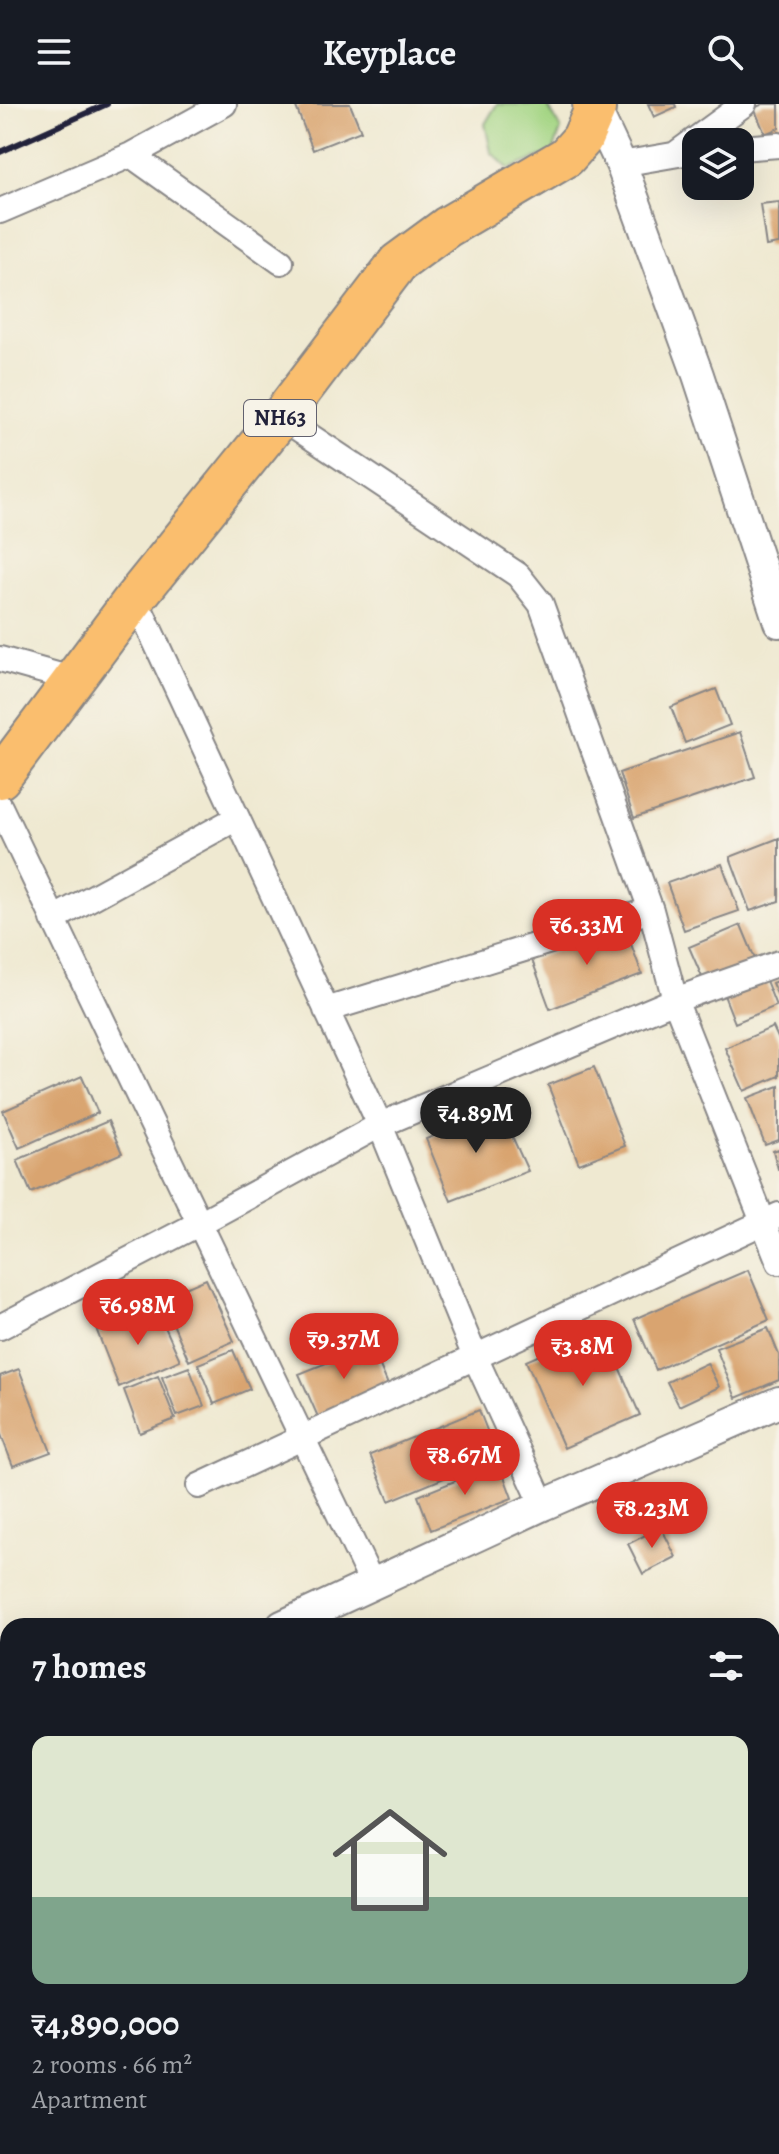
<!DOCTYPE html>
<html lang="en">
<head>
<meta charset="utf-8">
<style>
  body { margin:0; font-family:Alegreya,serif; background:#20242c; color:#f1f3f6; height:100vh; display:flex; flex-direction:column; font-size:30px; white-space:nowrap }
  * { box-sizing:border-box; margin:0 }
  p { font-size:26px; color:#9ea1a6 }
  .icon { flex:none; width:44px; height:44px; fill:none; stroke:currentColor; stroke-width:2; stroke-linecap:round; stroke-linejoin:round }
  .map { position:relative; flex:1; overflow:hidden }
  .side { position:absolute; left:0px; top:1514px; width:780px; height:536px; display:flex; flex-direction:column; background:#171b24; border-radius:24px 24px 0 0; box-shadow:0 8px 32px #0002 }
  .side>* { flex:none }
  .controls { position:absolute; left:682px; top:24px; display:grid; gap:16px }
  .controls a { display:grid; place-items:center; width:72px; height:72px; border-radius:16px; background:#171b24; box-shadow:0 8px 32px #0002; font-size:40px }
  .price { position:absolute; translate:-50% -68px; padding:0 18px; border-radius:28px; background:#d93025; color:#fff; font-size:26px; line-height:52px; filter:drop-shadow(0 2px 4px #0008) }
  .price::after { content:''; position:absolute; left:50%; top:48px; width:24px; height:18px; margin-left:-12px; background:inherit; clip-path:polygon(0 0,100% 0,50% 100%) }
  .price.active { background:#222; color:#fff }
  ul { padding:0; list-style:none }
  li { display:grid; align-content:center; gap:16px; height:424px; padding:0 32px }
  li+li { border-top:2px solid #363941 }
  li span { display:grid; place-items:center; height:248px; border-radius:16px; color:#555 }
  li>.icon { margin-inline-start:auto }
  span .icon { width:144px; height:144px; fill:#fffc; stroke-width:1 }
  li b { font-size:34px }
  h2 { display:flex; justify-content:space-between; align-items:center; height:96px; padding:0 32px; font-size:34px }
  header { display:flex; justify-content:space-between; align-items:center; height:104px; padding:0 32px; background:#171b24; font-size:36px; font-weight:700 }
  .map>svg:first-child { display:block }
</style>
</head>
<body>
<header><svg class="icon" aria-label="menu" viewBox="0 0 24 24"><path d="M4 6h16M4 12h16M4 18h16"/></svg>Keyplace<svg class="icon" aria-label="search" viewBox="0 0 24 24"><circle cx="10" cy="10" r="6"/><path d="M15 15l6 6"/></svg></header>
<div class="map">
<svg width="779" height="2050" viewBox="0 0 779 2050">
  <rect width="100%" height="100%" fill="#f7f3e8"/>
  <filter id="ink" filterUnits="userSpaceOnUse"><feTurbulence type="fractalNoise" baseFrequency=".0125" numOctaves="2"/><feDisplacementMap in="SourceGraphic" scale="16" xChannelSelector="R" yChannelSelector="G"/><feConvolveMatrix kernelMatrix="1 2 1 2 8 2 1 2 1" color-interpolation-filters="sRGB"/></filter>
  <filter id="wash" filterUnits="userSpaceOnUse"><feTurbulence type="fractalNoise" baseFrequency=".006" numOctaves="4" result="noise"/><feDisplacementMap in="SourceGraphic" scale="32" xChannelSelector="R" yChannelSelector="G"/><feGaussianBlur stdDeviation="1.8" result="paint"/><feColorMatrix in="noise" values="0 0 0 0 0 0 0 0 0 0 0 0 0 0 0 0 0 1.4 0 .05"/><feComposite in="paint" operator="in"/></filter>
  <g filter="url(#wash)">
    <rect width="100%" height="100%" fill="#efe9d1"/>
    <path fill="#a4d584" stroke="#637c60" stroke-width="2" d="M 497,0 L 547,1 L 561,25 L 553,48 L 509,65 L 491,48 L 485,20 Z"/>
    <g id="blocks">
      <path fill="#d9a46f" d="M 303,0 L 350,0 L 361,27 L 313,46 L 296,3 Z
        M 648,0 L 675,0 L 676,3 L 654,13 Z
        M 763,0 L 779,0 L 779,24 L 765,30 L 754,4 Z
        M 779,98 L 779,140 L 766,142 L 760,100 Z
        M 716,585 L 730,621 L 685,639 L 671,603 Z
        M 740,628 L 755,673 L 634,714 L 619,669 Z
        M 779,734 L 779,797 L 750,807 L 730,753 Z
        M 722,760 L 739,807 L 684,826 L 667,779 Z
        M 624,821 L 642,870 L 550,905 L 532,856 Z
        M 741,821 L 756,857 L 705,880 L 689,843 Z
        M 765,874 L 776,902 L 735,919 L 724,891 Z
        M 779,876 L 779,894 L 772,879 Z
        M 773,923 L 779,936 L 779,972 L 744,987 L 725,944 Z
        M 594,963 L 625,1042 L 579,1060 L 548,981 Z
        M 82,972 L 98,1009 L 19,1044 L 3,1007 Z
        M 779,982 L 779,1036 L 765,1041 L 747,994 Z
        M 500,1006 L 528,1067 L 451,1097 L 426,1035 Z
        M 108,1017 L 122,1049 L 31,1089 L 17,1056 Z
        M 779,1045 L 779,1065 L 778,1065 L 773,1047 Z
        M 748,1166 L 769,1216 L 656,1266 L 634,1215 Z
        M 206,1175 L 234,1237 L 189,1257 L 162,1194 Z
        M 156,1203 L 180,1256 L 119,1283 L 97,1227 Z
        M 602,1224 L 640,1311 L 564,1344 L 526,1257 Z
        M 768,1224 L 779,1251 L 779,1276 L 736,1294 L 716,1244 Z
        M 371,1241 L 389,1283 L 318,1313 L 299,1270 Z
        M 233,1246 L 250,1285 L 214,1300 L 198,1260 Z
        M 707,1259 L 719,1283 L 679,1302 L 667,1278 Z
        M 189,1263 L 204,1302 L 177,1312 L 162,1273 Z
        M 19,1265 L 51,1348 L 13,1362 L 0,1328 L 0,1272 Z
        M 158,1272 L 175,1315 L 140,1329 L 124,1286 Z
        M 479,1306 L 497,1352 L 389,1397 L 370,1351 Z
        M 499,1359 L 512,1394 L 431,1426 L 418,1392 Z
        M 661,1423 L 676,1453 L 643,1470 L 628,1440 Z
        M 779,1697 L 779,1722 L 772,1723 L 772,1698 Z
        M 0,1765 L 8,1765 L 8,1954 L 0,1955 Z"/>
    </g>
  </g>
  <g filter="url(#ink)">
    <use href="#blocks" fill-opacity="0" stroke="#888686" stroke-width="2"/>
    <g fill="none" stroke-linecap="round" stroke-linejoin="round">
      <g stroke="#888686" stroke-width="16">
        <path id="service" d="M 772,1962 L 779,1959
          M 0,2007 L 8,2005
          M 602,2050 L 617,2042"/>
      </g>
      <g stroke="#888686" stroke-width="28">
        <path id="minor" d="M 740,44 L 779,41
          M 677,49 L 744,0
          M 131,51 L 281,158
          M 621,60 L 690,48
          M 0,107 L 131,51 L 224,0
          M 281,313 L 518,471 L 541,500 L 651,806 L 675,896 L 779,1158
          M 135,494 L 380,1021 L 475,1253 L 543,1401
          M 0,555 L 75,576
          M 0,703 L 372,1479
          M 53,815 L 237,714
          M 326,906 L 651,806
          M 0,1223 L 198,1120 L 380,1021 L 675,896 L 779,859
          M 199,1382 L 779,1111"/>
      </g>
      <g stroke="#888686" stroke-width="34">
        <path id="tertiary" d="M 595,5 L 621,60 L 698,271 L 779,518
          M 282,1522 L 543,1401 L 779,1298
          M 0,1658 L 8,1658"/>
      </g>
      <g stroke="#888686" stroke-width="44">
        <path id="trunk" d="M 0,674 L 135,494 L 281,313 L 398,159 L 447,123 L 566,53 L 582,35 L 595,5 L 593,0"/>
      </g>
      <use href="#service" stroke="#fff" stroke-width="12"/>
      <use href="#minor" stroke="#fff" stroke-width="24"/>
      <use href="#tertiary" stroke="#fff" stroke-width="30"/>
      <use href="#trunk" stroke="#fabe6e" stroke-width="40"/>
      <path stroke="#22223b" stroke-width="6" d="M 0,48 L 107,0"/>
    </g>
  </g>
  <g text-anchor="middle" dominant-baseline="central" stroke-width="7" stroke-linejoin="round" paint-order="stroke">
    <rect fill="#f7f3e8" stroke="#62616f" stroke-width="2" x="244" y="296" width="72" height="36" rx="6"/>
    <g font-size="22" font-weight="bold" fill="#22223b">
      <text x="280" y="314">NH63</text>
    </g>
  </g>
</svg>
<div class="controls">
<a><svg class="icon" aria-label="layers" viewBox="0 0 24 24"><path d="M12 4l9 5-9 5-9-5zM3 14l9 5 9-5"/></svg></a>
</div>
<b class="price" style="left:587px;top:863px">₹6.33M</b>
<b class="price active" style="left:476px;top:1051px">₹4.89M</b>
<b class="price" style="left:138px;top:1243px">₹6.98M</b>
<b class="price" style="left:344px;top:1277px">₹9.37M</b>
<b class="price" style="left:583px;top:1284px">₹3.8M</b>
<b class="price" style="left:465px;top:1393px">₹8.67M</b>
<b class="price" style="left:652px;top:1446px">₹8.23M</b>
<section class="side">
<h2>7 homes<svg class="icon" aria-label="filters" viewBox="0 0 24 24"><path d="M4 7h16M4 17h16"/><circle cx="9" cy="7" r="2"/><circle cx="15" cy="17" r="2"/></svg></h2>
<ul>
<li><span style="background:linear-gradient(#dfe7d0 65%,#7fa58c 0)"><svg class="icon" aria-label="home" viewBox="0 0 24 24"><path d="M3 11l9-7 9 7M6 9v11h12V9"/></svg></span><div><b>₹4,890,000</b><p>2 rooms · 66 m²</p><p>Apartment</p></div></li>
</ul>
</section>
</div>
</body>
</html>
